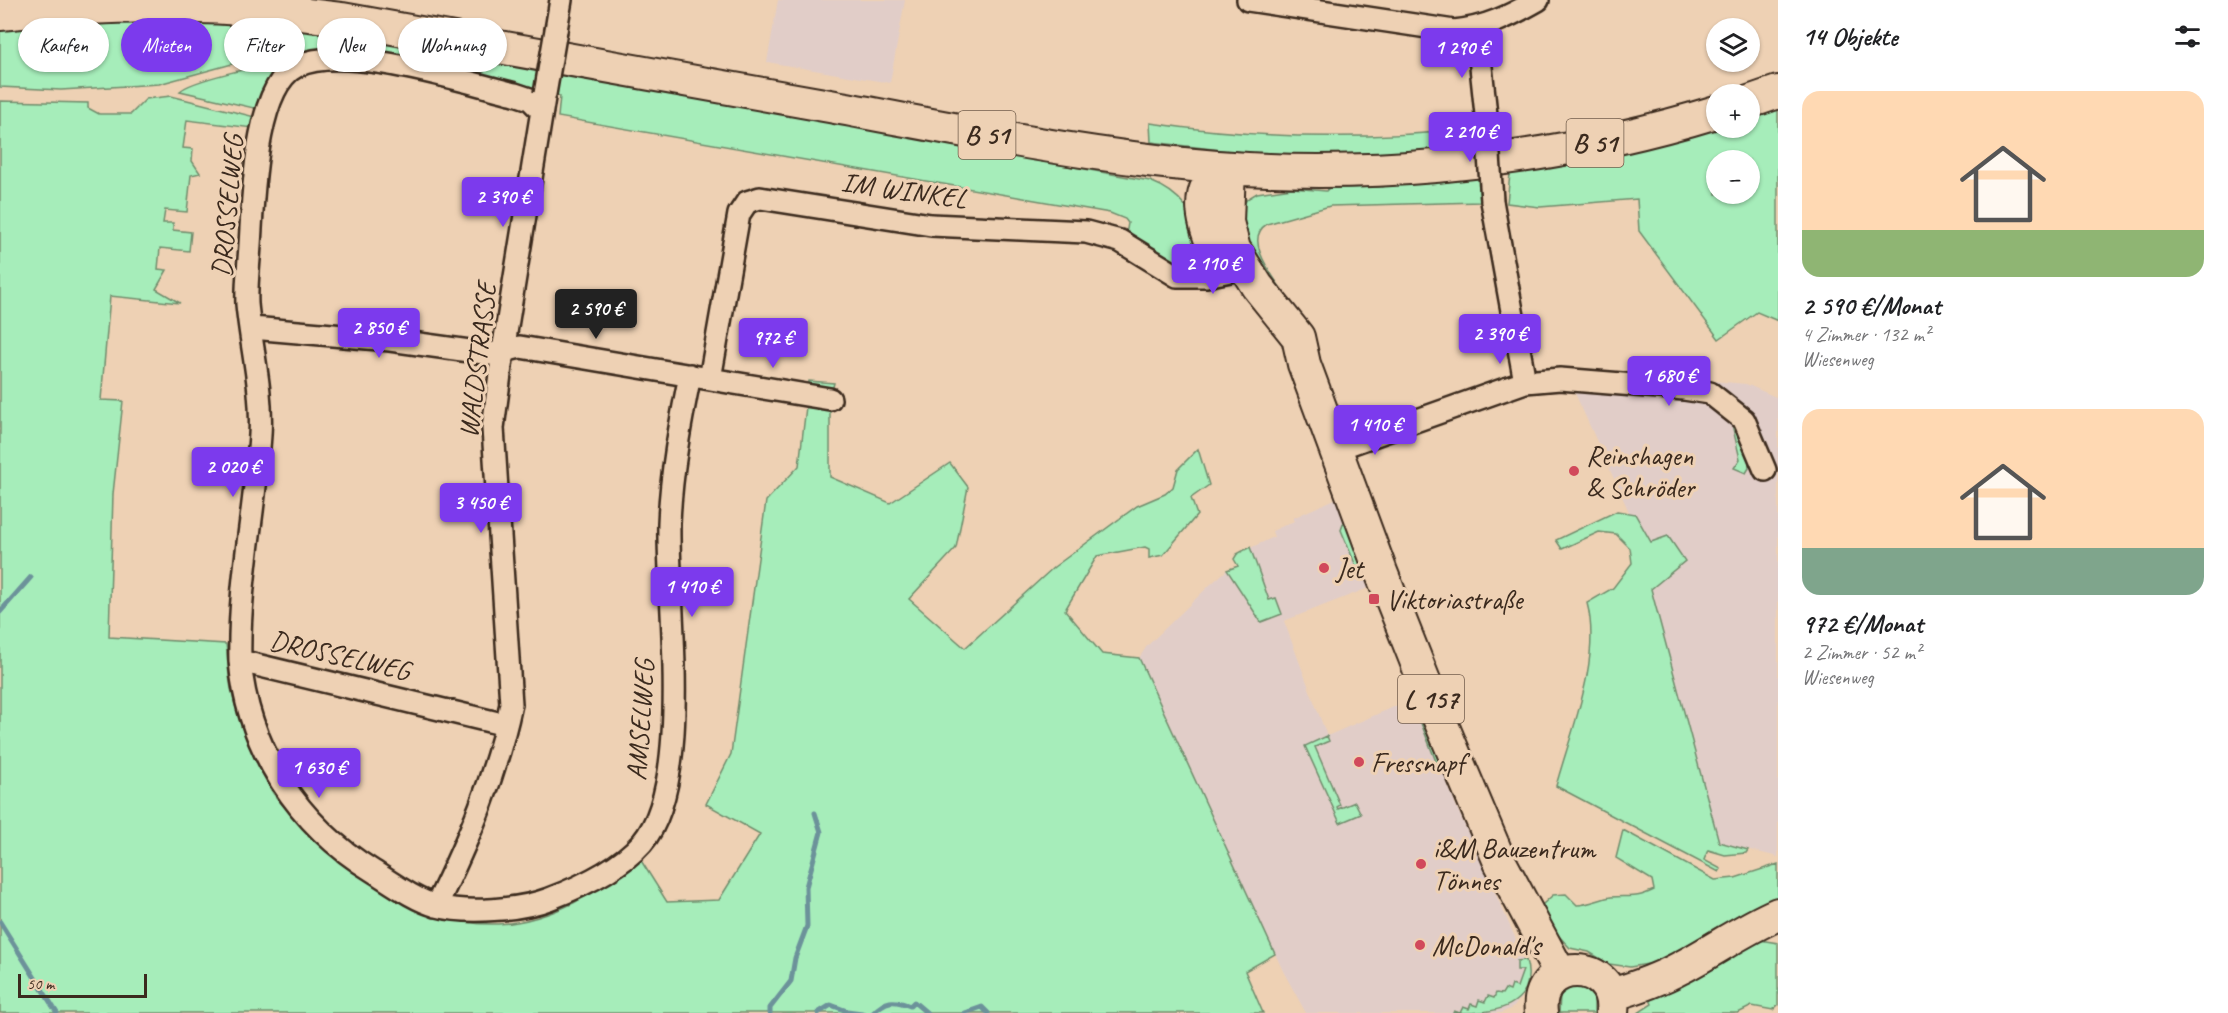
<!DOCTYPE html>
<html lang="de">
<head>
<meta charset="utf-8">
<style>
  body { margin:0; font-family:Caveat,sans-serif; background:#f2f2f2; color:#202124; height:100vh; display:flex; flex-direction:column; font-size:22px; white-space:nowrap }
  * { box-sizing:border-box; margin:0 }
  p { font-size:20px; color:#757577 }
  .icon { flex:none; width:33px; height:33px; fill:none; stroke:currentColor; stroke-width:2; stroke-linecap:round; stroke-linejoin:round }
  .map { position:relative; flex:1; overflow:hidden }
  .panel { display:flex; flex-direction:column; background:#fff; width:450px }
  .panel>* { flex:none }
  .hud { position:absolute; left:18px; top:18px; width:570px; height:54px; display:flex; gap:12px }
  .fabs { position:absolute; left:1706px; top:18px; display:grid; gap:12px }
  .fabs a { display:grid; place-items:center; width:54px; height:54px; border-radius:50%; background:#fff; box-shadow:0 2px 4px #0004; font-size:30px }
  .scale { position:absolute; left:18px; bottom:15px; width:129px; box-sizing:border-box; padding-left:6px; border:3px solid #3b2a1e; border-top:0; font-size:16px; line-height:21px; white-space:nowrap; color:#3b2a1e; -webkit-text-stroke:4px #eed1b4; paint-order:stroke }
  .price { position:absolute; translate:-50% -51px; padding:0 14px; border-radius:6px; background:#7c3aed; color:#fff; font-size:20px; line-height:39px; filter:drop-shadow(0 2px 3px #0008) }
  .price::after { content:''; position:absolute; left:50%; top:36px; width:18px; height:14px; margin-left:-9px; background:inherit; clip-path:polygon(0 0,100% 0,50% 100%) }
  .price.active { background:#222; color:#fff }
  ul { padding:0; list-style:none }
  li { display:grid; align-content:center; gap:12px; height:318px; padding:0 24px }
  li span { display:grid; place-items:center; height:186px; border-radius:18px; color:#555 }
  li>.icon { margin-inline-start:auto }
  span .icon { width:108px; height:108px; fill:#fffc; stroke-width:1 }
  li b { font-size:26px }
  h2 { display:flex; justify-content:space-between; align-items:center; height:72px; padding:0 24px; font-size:26px }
  .tag { padding:0 21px; border-radius:27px; background:#fff; box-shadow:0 2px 4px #0004; font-size:21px; line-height:54px }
  .tag.active { background:#7c3aed; color:#fff }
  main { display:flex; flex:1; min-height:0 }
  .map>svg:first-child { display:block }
</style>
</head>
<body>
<main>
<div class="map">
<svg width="1778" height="1013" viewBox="0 0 1778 1013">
  <rect width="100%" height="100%" fill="#eed1b4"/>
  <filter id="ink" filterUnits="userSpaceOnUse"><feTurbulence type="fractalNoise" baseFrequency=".0167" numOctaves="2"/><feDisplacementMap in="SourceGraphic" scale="12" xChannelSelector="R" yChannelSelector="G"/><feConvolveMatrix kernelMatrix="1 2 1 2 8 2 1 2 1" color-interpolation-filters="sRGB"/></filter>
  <g filter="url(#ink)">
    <path fill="#e1cdc8" d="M 778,0 L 905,0 L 890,83 L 767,62 Z
      M 1563,367 L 1746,384 L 1778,398 L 1778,857 L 1719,842 L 1651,589 L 1651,560 Z
      M 1337,498 L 1371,587 L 1284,621 L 1327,736 L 1414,698 L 1457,808 L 1528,966 L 1528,982 L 1524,993 L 1514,1007 L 1501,1013 L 1306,1013 L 1283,971 L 1139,658 L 1147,646 L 1211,584 L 1227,570 L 1238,566 L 1234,559 L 1237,554 L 1274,537 L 1272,531 L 1294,521 L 1293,518 Z"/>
    <path fill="#a6edba" stroke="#708c6c" stroke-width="1.5" fill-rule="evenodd" d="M 108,18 L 310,27 L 1150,181 C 1189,196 1194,220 1209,256 L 1205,267 L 1181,269 L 1126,235 L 1128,223 L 1125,219 L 1110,213 L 558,117 L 560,96 L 395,58 L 291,54 L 290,51 L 254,58 L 159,84 L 61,90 L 0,87 L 0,28 Z
      M 279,63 L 284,65 L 258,109 L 180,91 C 192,80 260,65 279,63 Z
      M 171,96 L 255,117 L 253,128 L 187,120 L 183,148 L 193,149 L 192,161 L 200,173 L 191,175 L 187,212 L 165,210 L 163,223 L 173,223 L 173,230 L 191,232 L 189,251 L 160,248 L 158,269 L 167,270 L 156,289 L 180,303 L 110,296 L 101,400 L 123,401 L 113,494 L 109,637 L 226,644 C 228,660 228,677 232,693 C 239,726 255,761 271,790 C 276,799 285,807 291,814 C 338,869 422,927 498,924 C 549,922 602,891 640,859 L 667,902 L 719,900 L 760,834 L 706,804 L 731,754 L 766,501 L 799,466 L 809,381 L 834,383 L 830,399 L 830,477 L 890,503 L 950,463 L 968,487 L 956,548 L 909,599 L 965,648 L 1054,567 L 1137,506 L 1165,494 L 1173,487 L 1178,469 L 1198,449 L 1209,485 L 1191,498 L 1197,515 L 1163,555 L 1149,558 L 1149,549 L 1145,547 L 1097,556 L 1065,610 L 1102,654 L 1139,658 L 1275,954 L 1245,971 L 1263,1013 L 0,1013 L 0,101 L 88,103 L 88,108 L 99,114 L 131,114 L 146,99 Z
      M 1778,108 L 1778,321 L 1757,312 L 1719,339 L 1639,231 L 1637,199 L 1540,207 L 1507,203 L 1510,174 L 1609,156 L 1719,128 L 1749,128 L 1749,118 ZM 1716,160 L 1749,160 L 1749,194 L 1716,194 Z
      M 1150,123 C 1257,139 1367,140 1474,129 L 1475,149 L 1402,154 L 1257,154 L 1151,142 Z
      M 1478,177 L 1480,202 L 1330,206 L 1267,224 C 1244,238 1270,272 1280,287 L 1276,289 L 1246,249 L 1241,209 L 1247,199 L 1257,193 L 1292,188 L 1326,191 L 1329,188 L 1378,187 Z
      M 1731,420 C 1742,430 1749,453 1749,468 L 1746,473 L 1734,468 L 1740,459 Z
      M 1617,511 L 1635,514 L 1651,542 L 1668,536 L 1685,561 L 1651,589 L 1719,842 L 1748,850 L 1746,853 L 1725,855 L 1708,850 L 1704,860 L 1721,869 L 1719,872 L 1556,786 C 1571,731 1602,659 1587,603 L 1613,588 L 1632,563 L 1630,548 L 1616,534 L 1599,532 L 1562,549 L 1556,540 Z
      M 1345,519 L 1364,568 L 1362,570 L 1356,566 L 1341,530 Z
      M 1250,547 L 1269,600 L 1276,598 L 1282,614 L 1261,622 L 1227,570 L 1238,566 L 1234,559 L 1237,554 Z
      M 1414,698 L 1440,763 L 1437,764 L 1417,713 L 1405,717 L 1400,705 Z
      M 1327,736 L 1329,741 L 1315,747 L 1340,805 L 1337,807 L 1338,809 L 1355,802 L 1361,814 L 1340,823 L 1305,746 Z
      M 1623,830 L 1715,880 L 1735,878 L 1778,864 L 1778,898 L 1715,928 L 1660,962 L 1630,967 L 1609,964 L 1589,952 L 1570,948 L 1557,934 L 1542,905 L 1553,895 L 1566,894 L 1577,905 C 1589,905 1599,899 1611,897 C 1631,895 1633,900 1654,890 L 1652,880 L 1616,858 Z
      M 1753,939 L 1778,943 L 1778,1005 L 1773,1010 L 1752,1006 L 1738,1013 L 1638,1013 L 1652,1004 L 1649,997 Z
      M 1526,960 C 1529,970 1529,979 1526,988 C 1514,1013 1480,1013 1453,1013 L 1454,1011 L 1460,1013 L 1463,1007 L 1469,1009 L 1471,1004 L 1477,1006 L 1479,1000 L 1485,1002 L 1488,996 L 1494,998 L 1496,993 L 1502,994 L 1505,989 L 1510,991 L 1512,985 L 1517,987 L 1523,970 L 1517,970 L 1517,961 Z
      M 1578,987 L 1584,988 L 1594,998 L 1594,1013 L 1559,1013 L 1560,995 L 1571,988 Z"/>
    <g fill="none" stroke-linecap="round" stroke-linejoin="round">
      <path stroke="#6c929a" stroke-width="5" d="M 0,612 L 31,577
        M 0,922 L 57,1013
        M 770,1013 L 770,1008 L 791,981 L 795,958 L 807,926 L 806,887 L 821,832 L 815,813
        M 818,1013 L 831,1005 L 847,1011 L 862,1013
        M 873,1013 C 886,1000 893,999 910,1006 L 914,1002 L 927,1013
        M 965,1013 L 982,1007 L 988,1013"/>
      <g stroke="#3b2a1e" stroke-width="26">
        <path id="street" d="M 1248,0 L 1454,31 C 1486,28 1510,16 1538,0
          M 1477,29 L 1487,124
          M 556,30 L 561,0
          M 1492,201 L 1525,382
          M 252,328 L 390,340 L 491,354 L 520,347 L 710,379 L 739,214 L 747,202 L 760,198 L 931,225 L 1086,232 L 1120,241 L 1177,276 L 1206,276 L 1240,269
          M 710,379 L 830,399
          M 1336,449 L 1525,382 L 1560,379 L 1684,389 L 1710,393 L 1744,420 L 1765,470
          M 240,661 C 248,749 298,825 373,871 C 392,883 415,900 437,906 C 467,914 520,910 549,899 C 580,887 619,869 642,843 C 694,783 667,601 669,523 C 671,473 680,425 690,375
          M 506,725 L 240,661 C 238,586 255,510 260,435 C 263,391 251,347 247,304 C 246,285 249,264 250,245 C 253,203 254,87 297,66 C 345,43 464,82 515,94 L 530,99 L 542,111
          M 436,906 C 468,841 496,775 511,704 L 493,428 L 503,351 L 544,98"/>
      </g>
      <g stroke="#3b2a1e" stroke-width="36">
        <path id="primary" d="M 0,14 C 117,3 226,3 342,19 C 503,48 664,76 824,105 C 935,125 1044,148 1156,161 C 1342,184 1536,167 1716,112
          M 1749,102 L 1778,92
          M 1229,168 L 1227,222 L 1234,249 L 1257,286 L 1298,337 L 1304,364 L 1381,572 L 1434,706 L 1500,862 L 1560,974
          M 1221,262 C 1205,232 1187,184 1229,168
          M 1611,995 C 1635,988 1658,980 1680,968 C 1713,951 1743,929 1778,914
          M 1541,1013 C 1534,957 1618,957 1612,1013"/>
      </g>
      <use href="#street" stroke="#eed1b4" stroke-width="21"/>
      <use href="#primary" stroke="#eed1b4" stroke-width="32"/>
      <g stroke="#3b2a1e" stroke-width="26" stroke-linecap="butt">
        <path id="street-bridge" d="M 545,94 L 556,30
          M 1487,124 L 1492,201"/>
      </g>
      <use href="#street-bridge" stroke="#eed1b4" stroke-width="21"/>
    </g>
  </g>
  <g fill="#d1495b" stroke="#eed1b4" stroke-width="2">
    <circle cx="1574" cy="471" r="6"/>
    <circle cx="1324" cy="568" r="6"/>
    <rect x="1368" y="593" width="12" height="12" rx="3"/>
    <circle cx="1359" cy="762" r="6"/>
    <circle cx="1421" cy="864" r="6"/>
    <circle cx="1420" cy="945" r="6"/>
  </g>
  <g text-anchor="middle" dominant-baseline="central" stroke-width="6" stroke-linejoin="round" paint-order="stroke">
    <g fill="#eed1b4" stroke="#715c4b" stroke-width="1.5">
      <rect x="958.5" y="111" width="57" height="48" rx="4.5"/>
      <rect x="1566.5" y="119" width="57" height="48" rx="4.5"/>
      <rect x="1398" y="675" width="66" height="48" rx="4.5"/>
    </g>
    <g font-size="27" font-weight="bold" fill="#3b2a1e">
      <text x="987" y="135">B 51</text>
      <text x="1595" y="143">B 51</text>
      <text x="1431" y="699">L 157</text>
    </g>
    <g font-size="28" fill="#3b2a1e" stroke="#eed1b4">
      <text transform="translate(904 190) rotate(8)">IM WINKEL</text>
      <text transform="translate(227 206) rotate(-85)">DROSSELWEG</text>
      <text transform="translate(477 360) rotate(-83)">WALDSTRASSE</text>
      <text transform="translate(340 655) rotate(13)">DROSSELWEG</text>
      <text transform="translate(640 720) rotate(-86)">AMSELWEG</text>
    </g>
    <g font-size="28" fill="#3b2a1e" stroke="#eed1b4" text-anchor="start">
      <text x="1586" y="455">Reinshagen<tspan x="1586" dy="32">&amp; Schröder</tspan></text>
      <text x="1336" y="568">Jet</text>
      <text x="1386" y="599">Viktoriastraße</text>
      <text x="1371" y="762">Fressnapf</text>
      <text x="1433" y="848">i&amp;M Bauzentrum<tspan x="1433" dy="32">Tönnes</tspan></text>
      <text x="1432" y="945">McDonald's</text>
    </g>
  </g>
</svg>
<div class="fabs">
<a><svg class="icon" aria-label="layers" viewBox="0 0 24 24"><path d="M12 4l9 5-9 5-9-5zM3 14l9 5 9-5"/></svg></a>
<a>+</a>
<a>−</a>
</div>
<div class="scale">50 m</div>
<b class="price" style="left:1462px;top:79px">1 290 €</b>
<b class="price" style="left:1470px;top:163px">2 210 €</b>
<b class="price" style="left:503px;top:228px">2 390 €</b>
<b class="price" style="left:1213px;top:295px">2 110 €</b>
<b class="price active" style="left:596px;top:340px">2 590 €</b>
<b class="price" style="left:379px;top:359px">2 850 €</b>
<b class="price" style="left:1500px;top:365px">2 390 €</b>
<b class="price" style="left:773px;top:369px">972 €</b>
<b class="price" style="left:1669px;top:407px">1 680 €</b>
<b class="price" style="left:1375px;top:456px">1 410 €</b>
<b class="price" style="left:233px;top:498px">2 020 €</b>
<b class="price" style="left:481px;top:534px">3 450 €</b>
<b class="price" style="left:692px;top:618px">1 410 €</b>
<b class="price" style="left:319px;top:799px">1 630 €</b>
<div class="hud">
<a class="tag">Kaufen</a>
<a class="tag active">Mieten</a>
<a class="tag">Filter</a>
<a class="tag">Neu</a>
<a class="tag">Wohnung</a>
</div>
</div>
<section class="panel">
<h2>14 Objekte<svg class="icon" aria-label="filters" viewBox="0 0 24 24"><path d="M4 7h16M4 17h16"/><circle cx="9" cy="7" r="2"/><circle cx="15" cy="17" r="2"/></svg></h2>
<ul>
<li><span style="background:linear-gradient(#ffd9b3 75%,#8fb573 0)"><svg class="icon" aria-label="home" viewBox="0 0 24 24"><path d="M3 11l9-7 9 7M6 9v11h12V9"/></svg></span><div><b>2 590 €/Monat</b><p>4 Zimmer · 132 m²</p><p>Wiesenweg</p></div></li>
<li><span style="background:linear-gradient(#ffd9b3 75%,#7fa58c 0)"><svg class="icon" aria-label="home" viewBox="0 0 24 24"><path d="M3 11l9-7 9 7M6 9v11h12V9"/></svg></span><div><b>972 €/Monat</b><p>2 Zimmer · 52 m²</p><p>Wiesenweg</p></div></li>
</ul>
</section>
</main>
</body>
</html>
